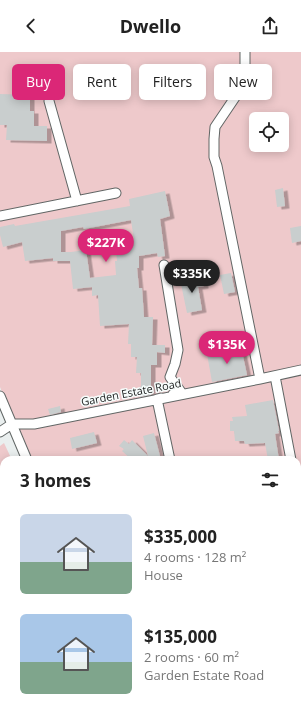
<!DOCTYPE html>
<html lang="en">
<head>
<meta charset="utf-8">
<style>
  body { margin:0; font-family:"Open Sans",sans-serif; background:#f2f2f2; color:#222; height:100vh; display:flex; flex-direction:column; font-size:15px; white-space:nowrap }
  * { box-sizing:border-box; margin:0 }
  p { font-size:13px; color:#767676 }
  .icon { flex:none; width:22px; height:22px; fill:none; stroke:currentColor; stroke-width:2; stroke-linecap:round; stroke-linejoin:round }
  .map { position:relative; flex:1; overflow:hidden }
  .panel { position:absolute; left:0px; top:404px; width:301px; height:256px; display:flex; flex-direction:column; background:#fff; border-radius:12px 12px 0 0; box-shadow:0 2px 10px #0003 }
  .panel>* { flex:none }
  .banner { position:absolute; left:12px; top:12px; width:277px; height:36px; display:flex; gap:8px }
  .tools { position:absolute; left:249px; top:60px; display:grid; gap:8px }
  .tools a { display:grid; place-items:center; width:40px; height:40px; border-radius:6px; background:#fff; box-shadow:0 2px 10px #0003; font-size:20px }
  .price { position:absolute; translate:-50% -34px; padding:0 9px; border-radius:14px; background:#db2777; color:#fff; font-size:13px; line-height:26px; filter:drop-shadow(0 1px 2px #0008) }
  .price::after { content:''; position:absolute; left:50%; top:24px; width:12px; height:9px; margin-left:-6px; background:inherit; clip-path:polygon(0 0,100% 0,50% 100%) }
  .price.current { background:#222; color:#fff }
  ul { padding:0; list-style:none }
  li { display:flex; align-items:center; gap:12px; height:100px; padding:0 20px }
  li span { display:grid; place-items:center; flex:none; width:112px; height:80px; border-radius:6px; color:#555 }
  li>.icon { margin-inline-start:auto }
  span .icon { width:48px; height:48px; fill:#fffc; stroke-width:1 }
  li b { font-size:17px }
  h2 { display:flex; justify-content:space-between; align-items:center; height:48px; padding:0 20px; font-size:17px }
  .tag { padding:0 14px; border-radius:6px; background:#fff; box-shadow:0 2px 10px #0003; font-size:14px; line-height:36px }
  .tag.current { background:#db2777; color:#fff }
  header { display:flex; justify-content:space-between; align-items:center; height:52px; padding:0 20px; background:#fff; font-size:18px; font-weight:700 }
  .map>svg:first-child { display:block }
</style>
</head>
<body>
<header><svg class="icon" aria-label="back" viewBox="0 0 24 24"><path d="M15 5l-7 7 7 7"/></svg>Dwello<svg class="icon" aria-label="share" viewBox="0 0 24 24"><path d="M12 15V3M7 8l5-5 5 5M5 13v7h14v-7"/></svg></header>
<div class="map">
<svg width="301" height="660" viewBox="0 0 301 660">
  <defs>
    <filter id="shadow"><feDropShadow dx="4.5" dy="2.5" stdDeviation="0" flood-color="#0004"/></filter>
  </defs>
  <rect width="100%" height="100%" fill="#eaefef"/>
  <path fill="#eec9cb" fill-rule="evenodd" d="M 0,0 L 301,0 L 301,660 L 126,660 L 124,656 L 297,656 L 297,408 L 28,408 L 0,335 ZM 256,67 L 282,67 L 282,93 L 256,93 Z
    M 4,391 L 12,408 L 4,408 L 4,656 L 113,656 L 115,660 L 0,660 L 0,394 Z"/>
  <path fill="#c9cece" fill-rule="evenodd" filter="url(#shadow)" d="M 0,42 L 30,43 L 30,59 L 34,59 L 34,74 L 47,74 L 47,89 L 6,88 L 7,73 L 0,73 Z
    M 283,136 L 285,154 L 277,155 L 275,138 Z
    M 165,139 L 170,164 L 160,167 L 165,204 L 158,205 L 157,201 L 139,204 L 139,216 L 137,216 L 139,236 L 142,236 L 144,265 L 153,265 L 152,293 L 165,293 L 165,301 L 157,300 L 157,313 L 151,313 L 151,343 L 140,345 L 140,335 L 141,334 L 141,321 L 136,321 L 137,305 L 131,305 L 131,292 L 128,292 L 129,272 L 100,274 L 98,243 L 92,244 L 92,235 L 73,237 L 70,209 L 53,209 L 53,206 L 25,209 L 22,190 L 3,195 L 0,183 L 0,175 L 14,172 L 15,174 L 130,154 L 129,147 ZM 131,168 L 134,188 L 126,189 L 127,197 L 116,198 L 117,209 L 115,209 L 116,223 L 90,226 L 86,198 L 71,200 L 61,200 L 61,179 L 83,175 L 84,177 Z
    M 301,174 L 301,189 L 292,191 L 290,176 Z
    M 231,221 L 235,240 L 224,242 L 220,223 Z
    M 187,226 L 188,229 L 203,226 L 204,234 L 198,235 L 202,258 L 187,261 L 180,227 Z
    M 241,295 L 247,323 L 212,330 L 207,302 Z
    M 273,348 L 279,379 L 278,379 L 279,381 L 275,382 L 279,408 L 268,408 L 265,391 L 245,392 L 244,389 L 235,389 L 234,379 L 230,379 L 230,369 L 233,369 L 232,365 L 247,364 L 245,353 Z
    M 60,354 L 61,360 L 50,363 L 48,357 Z
    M 94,380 L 97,391 L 72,397 L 70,386 Z
    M 154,381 L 161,408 L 132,408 L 122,399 L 124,397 L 119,394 L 124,388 L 129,392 L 132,388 L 148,404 L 143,384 Z"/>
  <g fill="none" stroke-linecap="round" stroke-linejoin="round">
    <g stroke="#616665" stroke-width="11">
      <path id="minor" d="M 245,0 L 245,25 L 240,38 L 215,75 L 214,87 L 214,105 L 217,114 L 260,327
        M 49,49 L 77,149
        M 0,164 L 116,141
        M 164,213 L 178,298 L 175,312 L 170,325 L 181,340 L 173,342
        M 275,324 L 291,408
        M 0,344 L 27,408
        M 161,346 L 157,347 L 170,408
        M 0,380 L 12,372 L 34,372 L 260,327 L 301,318
        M 297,437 L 301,457
        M 297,601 L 301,599
        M 126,656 L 127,660
        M 233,656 L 236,660
        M 189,660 L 209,656"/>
    </g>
    <use href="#minor" stroke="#fff" stroke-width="9"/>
  </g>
  <g text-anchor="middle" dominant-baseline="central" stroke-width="3" stroke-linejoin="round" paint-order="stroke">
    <g font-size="11" fill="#1b1d1d" stroke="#f7fdfc">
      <text transform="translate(131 340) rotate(-11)">Garden Estate Road</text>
    </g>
  </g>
</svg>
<div class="tools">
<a><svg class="icon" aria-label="locate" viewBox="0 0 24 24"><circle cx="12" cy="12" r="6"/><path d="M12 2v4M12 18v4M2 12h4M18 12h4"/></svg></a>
</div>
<b class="price" style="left:106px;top:211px">$227K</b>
<b class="price current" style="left:192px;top:242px">$335K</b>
<b class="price" style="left:227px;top:313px">$135K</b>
<div class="banner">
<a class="tag current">Buy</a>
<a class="tag">Rent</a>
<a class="tag">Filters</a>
<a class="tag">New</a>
</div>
<section class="panel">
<h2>3 homes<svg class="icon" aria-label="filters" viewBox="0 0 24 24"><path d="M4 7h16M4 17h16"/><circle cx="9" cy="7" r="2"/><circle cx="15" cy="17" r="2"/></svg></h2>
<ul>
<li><span style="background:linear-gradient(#c9d6e8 60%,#7fa58c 0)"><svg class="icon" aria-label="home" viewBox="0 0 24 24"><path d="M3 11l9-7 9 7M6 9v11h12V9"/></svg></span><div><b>$335,000</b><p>4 rooms · 128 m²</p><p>House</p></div></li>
<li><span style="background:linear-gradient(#a9c7e8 60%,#7fa58c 0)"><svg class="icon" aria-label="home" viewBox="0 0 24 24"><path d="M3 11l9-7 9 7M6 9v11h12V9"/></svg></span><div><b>$135,000</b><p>2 rooms · 60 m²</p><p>Garden Estate Road</p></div></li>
</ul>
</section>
</div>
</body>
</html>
